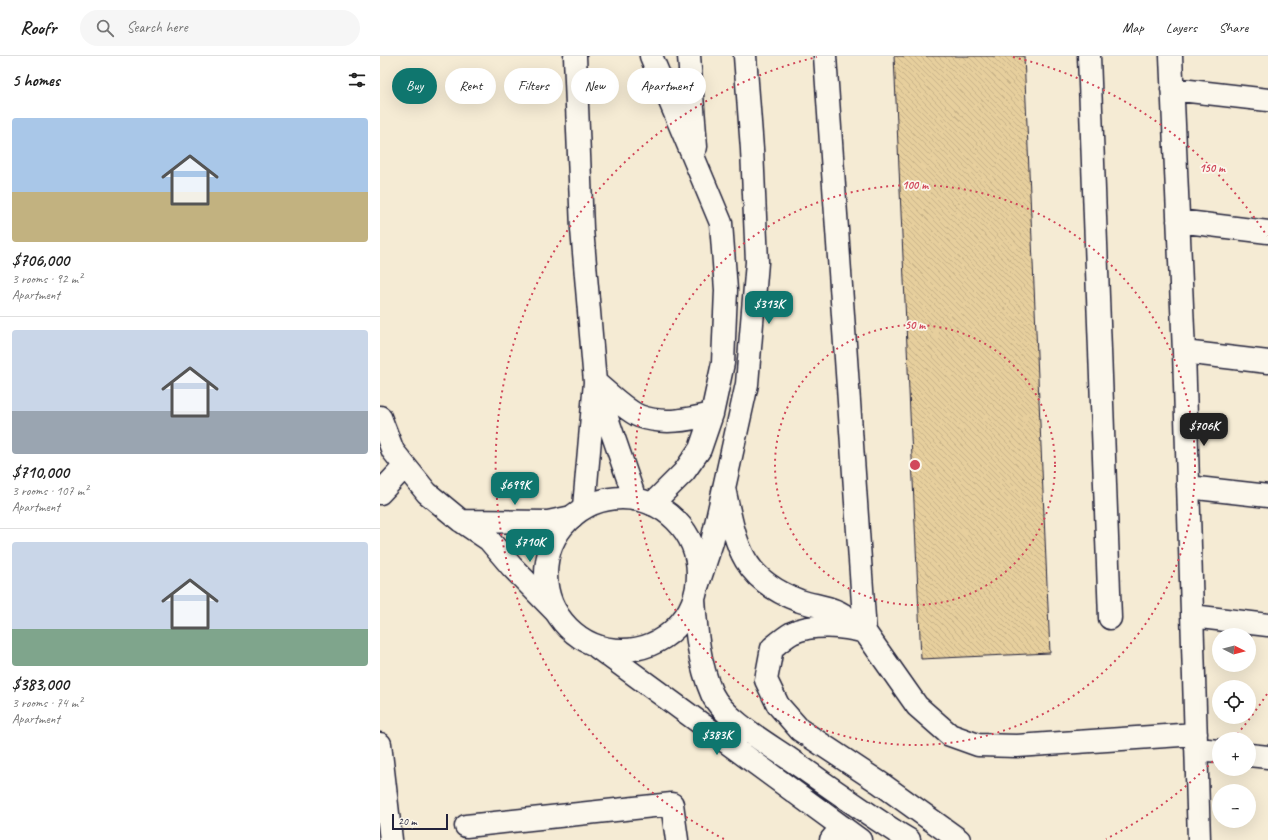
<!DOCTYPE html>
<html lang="en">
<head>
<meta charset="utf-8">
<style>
  body { margin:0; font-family:Caveat,sans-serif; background:#f6f6f6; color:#222; height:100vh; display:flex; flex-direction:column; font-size:15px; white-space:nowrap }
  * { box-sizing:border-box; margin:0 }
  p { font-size:13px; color:#767676 }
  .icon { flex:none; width:22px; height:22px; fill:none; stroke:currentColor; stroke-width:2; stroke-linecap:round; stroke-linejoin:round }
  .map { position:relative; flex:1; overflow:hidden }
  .drawer { display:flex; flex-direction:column; background:#fff; width:380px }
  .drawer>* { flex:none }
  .guide { position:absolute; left:12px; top:12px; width:380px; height:36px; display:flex; gap:8px }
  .needle { width:26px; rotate:96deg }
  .fabs { position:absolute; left:832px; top:572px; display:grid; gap:8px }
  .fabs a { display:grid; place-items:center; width:44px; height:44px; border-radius:50%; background:#fff; box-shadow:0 4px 16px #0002; font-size:20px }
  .scale { position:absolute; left:12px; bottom:10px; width:56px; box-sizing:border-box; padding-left:4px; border:2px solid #22223b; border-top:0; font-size:11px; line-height:14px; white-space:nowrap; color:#22223b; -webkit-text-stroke:3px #fbf7ec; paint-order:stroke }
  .price { position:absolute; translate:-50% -34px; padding:0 9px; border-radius:8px; background:#0f766e; color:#fff; font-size:13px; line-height:26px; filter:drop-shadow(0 1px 2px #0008) }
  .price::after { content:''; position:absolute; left:50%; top:24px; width:12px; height:9px; margin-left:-6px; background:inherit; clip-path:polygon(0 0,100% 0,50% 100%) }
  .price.active { background:#222; color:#fff }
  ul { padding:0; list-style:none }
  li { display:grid; align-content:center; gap:8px; height:212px; padding:0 12px }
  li+li { border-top:1px solid #e0e0e0 }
  li span { display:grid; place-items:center; height:124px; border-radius:4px; color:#555 }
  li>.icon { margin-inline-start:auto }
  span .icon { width:72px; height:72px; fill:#fffc; stroke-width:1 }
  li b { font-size:17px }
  h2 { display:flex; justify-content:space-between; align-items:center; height:48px; padding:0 12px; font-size:17px }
  .pill { padding:0 14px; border-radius:18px; background:#fff; box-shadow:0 4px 16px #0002; font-size:14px; line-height:36px }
  .pill.active { background:#0f766e; color:#fff }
  header { display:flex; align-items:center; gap:24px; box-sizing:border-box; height:56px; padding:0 20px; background:#fff; border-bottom:1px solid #e0e0e0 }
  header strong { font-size:19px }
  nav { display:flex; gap:22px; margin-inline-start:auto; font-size:14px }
  .search { width:280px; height:36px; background:#f6f6f6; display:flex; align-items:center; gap:10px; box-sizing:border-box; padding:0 14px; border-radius:22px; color:#767676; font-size:15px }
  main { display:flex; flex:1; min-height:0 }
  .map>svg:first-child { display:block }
</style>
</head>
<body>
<header>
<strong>Roofr</strong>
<div class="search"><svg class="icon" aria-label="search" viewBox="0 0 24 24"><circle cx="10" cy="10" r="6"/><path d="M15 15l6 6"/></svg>Search here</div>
<nav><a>Map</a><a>Layers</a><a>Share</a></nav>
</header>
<main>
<section class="drawer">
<h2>5 homes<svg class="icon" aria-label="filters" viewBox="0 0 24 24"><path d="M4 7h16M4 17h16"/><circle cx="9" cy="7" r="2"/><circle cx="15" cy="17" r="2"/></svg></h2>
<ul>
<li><span style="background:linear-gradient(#a9c7e8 60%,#c2b280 0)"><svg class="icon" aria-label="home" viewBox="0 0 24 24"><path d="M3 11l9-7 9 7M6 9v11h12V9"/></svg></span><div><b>$706,000</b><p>3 rooms · 92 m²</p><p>Apartment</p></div></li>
<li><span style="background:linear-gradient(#c9d6e8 65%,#9aa5b1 0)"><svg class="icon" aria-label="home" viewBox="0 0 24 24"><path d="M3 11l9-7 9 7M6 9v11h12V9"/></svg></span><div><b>$710,000</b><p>3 rooms · 107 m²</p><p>Apartment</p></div></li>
<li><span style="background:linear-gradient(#c9d6e8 70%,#7fa58c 0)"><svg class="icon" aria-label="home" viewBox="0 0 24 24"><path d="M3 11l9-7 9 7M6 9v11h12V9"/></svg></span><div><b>$383,000</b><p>3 rooms · 74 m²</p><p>Apartment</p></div></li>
</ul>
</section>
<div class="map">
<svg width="888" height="784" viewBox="0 0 888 784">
  <defs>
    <pattern id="building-back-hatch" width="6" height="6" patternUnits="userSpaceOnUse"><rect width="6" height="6" fill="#e7cf9d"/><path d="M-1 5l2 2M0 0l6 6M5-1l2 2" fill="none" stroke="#c6b188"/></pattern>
  </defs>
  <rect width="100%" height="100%" fill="#f5ebd4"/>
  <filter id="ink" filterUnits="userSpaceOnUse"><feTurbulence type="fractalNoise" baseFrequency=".025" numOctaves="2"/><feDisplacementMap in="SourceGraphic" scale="8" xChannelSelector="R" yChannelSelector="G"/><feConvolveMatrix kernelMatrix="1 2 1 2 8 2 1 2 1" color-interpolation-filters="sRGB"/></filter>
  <g filter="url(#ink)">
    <path fill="url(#building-back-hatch)" stroke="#22223b" d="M 514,0 L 644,0 L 670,597 L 541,603 Z"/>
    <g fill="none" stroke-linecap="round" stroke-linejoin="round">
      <g stroke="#22223b" stroke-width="25">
        <path id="minor" d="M 195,0 L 202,173 L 215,326 L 204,451
          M 271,0 L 341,167 L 346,234 L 343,307 L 332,358 L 320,393 L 304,416 L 272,448
          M 309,0 L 316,91
          M 445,0 L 485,576 L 537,650 L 570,679 L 598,689 L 637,690 L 816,678
          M 709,0 L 730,562
          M 791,0 L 804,296 L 819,784
          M 792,33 L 888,44
          M 798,165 L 888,176
          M 804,296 L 888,306
          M 215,326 C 224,334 249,356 259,360 C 283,369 308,364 332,358
          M 217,333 L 255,443
          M 0,361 L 13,395 L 47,437 L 81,465 L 109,484 L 132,511 L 176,556
          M 808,431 L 888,440
          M 344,432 C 356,488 360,523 420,545 C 432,549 444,550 456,555 C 466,558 476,570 485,576 C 464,570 432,567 412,577 C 405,581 398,587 392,592 L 386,624 L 398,649 L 420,674 L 500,727 L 579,784
          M 0,437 L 25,410
          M 81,465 L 168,466 L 192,461
          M 318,528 L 332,486 L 367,328 L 377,206 L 372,93 L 365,0
          M 812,560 L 888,569
          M 0,688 L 11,784
          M 816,693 L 839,695
          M 869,699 L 888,701
          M 86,770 L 292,748 L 297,784
          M 451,784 L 462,771"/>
      </g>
      <g stroke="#22223b" stroke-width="25">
        <path id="major" d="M166 518a76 76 0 1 1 152 0a76 76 0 1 1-152 0Z
          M 314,543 C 316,575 319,608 332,638 C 344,663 388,688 411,704 C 450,731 488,759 529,784
          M 218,592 L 480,784"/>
      </g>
      <use href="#minor" stroke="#fbf7ec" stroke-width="22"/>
      <use href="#major" stroke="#fbf7ec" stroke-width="22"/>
    </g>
  </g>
  <g fill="none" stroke="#d1495b" stroke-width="2" stroke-dasharray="2 4">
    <circle cx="535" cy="409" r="140"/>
    <circle cx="535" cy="409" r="280"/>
    <path d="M887 638A420 420 0 0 1 854 682M837 701A420 420 0 0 1 726 783M344 783A420 420 0 0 1 437 1M633 1A420 420 0 0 1 887 180"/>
  </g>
  <circle cx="535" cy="409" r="6" fill="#d1495b" stroke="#fbf7ec" stroke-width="2"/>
  <g font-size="12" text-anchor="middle" font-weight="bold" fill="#d1495b" stroke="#fbf7ec" stroke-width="3.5" stroke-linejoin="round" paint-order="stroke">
    <text x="832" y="116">150 m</text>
    <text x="535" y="133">100 m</text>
    <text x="535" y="273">50 m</text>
  </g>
</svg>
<div class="fabs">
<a><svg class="needle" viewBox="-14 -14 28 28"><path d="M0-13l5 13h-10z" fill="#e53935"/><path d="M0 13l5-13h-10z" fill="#767676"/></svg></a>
<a><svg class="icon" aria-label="locate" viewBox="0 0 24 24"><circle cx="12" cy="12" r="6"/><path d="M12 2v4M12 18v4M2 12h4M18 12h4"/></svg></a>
<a>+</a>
<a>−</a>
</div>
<div class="scale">20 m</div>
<b class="price" style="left:389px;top:269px">$313K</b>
<b class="price active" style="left:824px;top:391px">$706K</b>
<b class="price" style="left:135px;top:450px">$699K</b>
<b class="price" style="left:150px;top:507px">$710K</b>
<b class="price" style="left:337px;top:700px">$383K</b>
<div class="guide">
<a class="pill active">Buy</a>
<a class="pill">Rent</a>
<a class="pill">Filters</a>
<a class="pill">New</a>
<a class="pill">Apartment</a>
</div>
</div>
</main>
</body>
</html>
